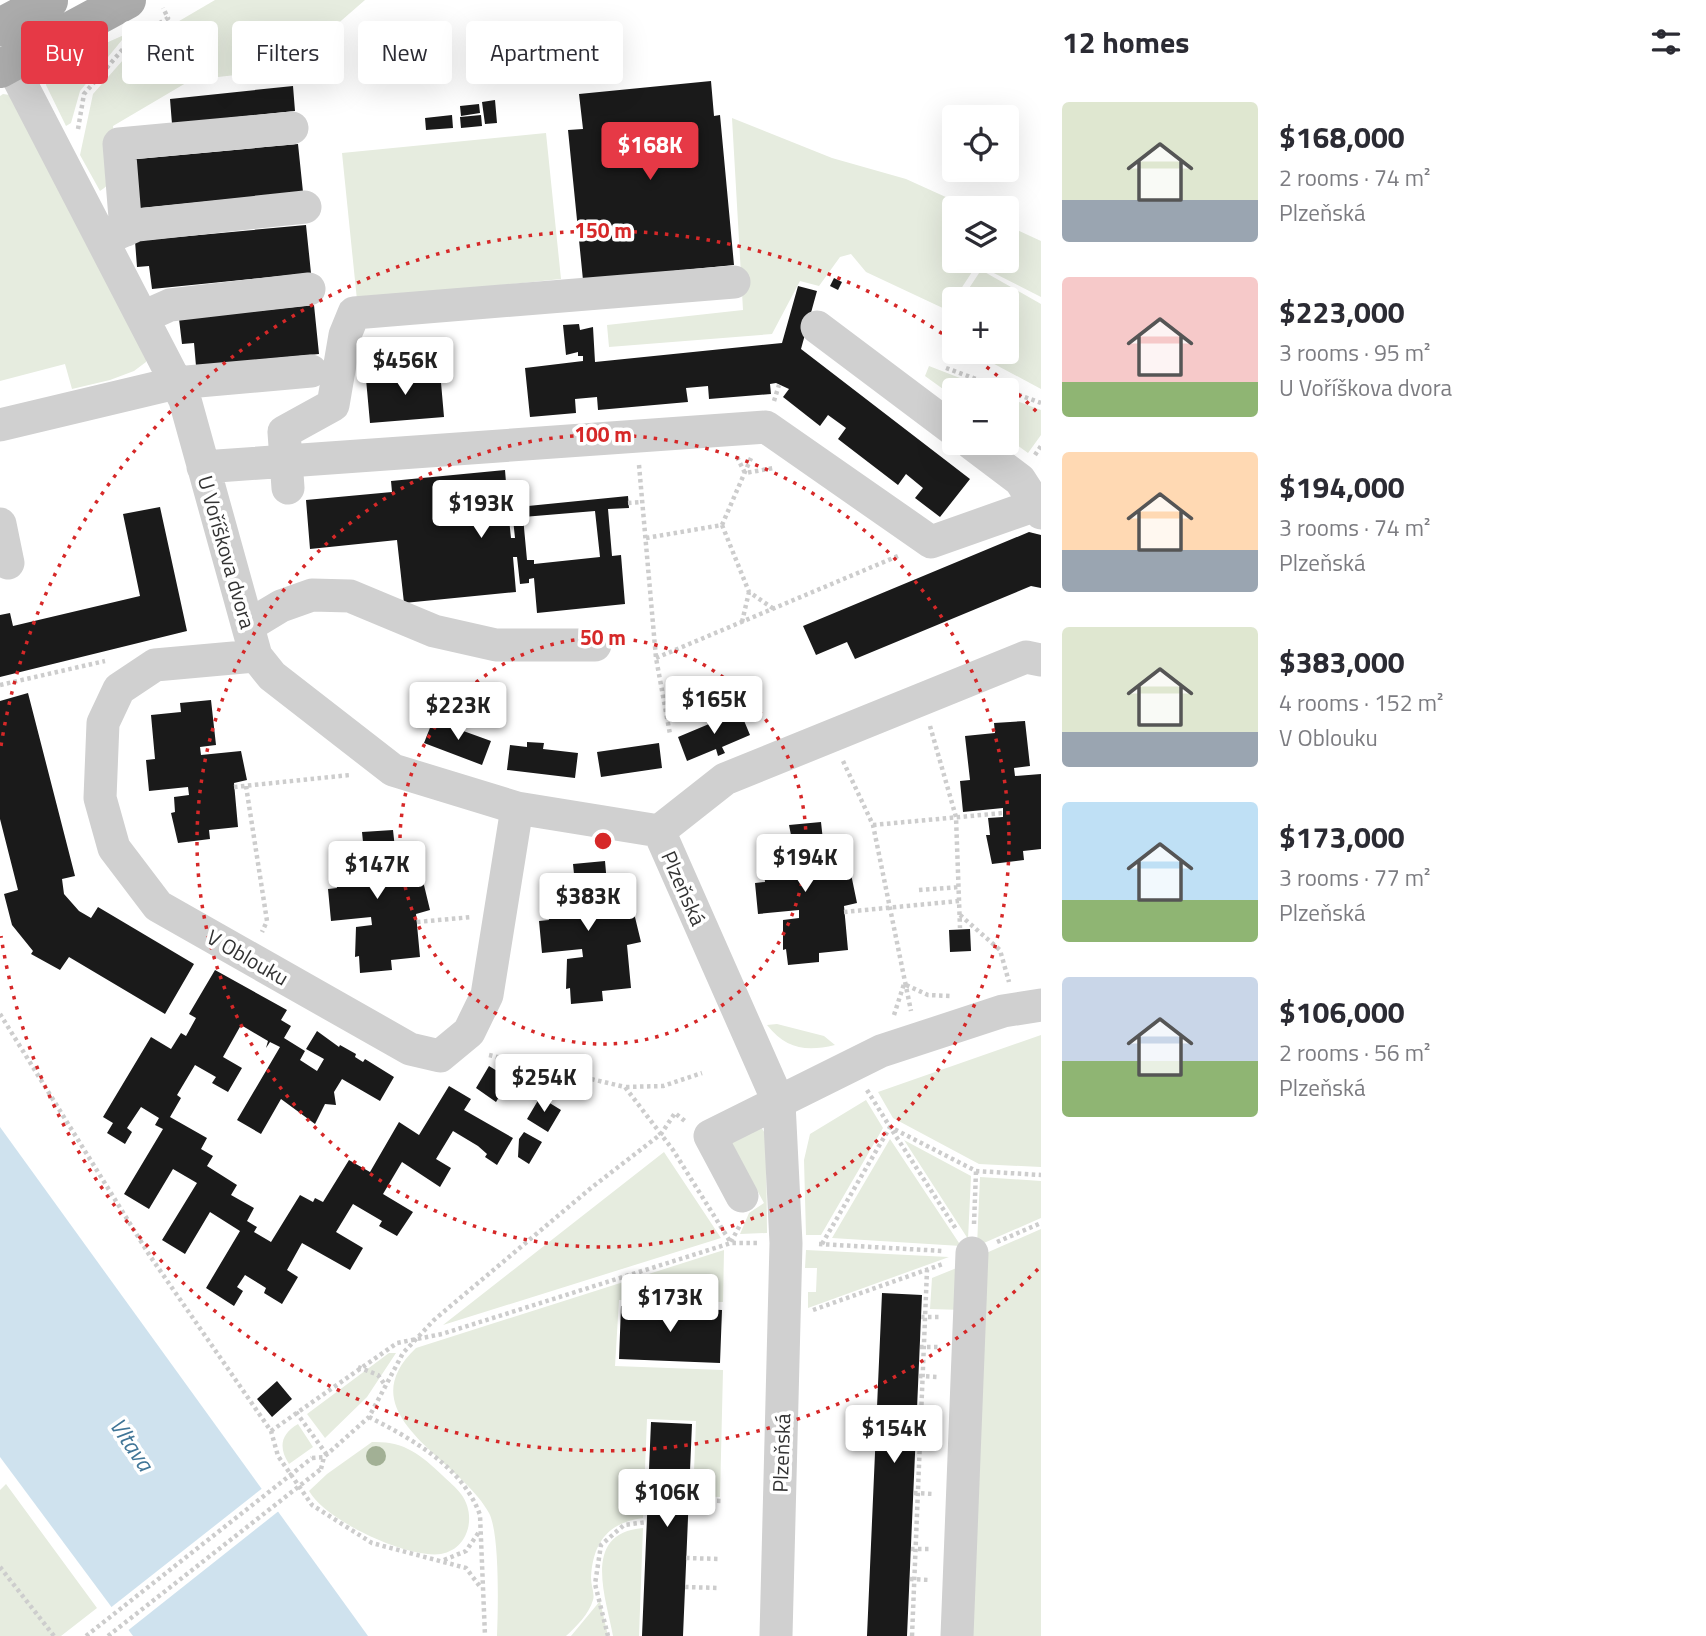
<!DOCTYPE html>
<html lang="en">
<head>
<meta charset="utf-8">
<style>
  body { margin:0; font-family:"Titillium Web",sans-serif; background:#f2f2f3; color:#2b2b33; height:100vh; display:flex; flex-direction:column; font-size:26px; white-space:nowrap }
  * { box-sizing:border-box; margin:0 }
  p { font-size:23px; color:#7c7c81 }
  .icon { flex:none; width:38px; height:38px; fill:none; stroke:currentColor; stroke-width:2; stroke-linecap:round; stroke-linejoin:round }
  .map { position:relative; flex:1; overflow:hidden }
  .panel { display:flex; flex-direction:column; background:#fff; width:665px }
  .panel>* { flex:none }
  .banner { position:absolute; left:21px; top:21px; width:665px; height:63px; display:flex; gap:14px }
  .fabs { position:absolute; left:942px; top:105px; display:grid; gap:14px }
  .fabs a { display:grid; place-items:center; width:77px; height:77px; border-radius:7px; background:#fff; box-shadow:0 7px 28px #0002; font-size:35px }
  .price { position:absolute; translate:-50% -60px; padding:0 16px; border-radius:7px; background:#fff; color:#222; font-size:23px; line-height:46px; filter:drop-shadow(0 2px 4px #0008) }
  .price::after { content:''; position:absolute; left:50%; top:42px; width:21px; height:16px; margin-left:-10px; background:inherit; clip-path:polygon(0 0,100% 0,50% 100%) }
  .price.current { background:#e63946; color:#fff }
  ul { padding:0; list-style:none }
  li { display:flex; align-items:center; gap:21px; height:175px; padding:0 21px }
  li span { display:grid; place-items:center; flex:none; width:196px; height:140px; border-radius:7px; color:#555 }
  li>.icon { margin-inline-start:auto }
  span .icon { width:84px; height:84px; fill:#fffc; stroke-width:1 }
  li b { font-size:30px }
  h2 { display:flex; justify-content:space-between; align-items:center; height:84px; padding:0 21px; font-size:30px }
  .pill { padding:0 24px; border-radius:7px; background:#fff; box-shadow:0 7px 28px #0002; font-size:24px; line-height:63px }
  .pill.current { background:#e63946; color:#fff }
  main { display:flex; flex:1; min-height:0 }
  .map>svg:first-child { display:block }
</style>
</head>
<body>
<main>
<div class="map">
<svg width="1041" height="1636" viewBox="0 0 1041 1636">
  <rect width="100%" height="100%" fill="#fff"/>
  <path fill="#e6ecdf" d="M 215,0 L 365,0 L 319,40 L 262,72 L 191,80 L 113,126 C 115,147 122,179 100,191 L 80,155 L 93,94 L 138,43 L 171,22 L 174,24 Z
    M 153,22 L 122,40 L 80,91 L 71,123 L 66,126 L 46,85 L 48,69 Z
    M 3,94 L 10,95 L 146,351 L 146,362 L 134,371 L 110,380 L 72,389 L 65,364 L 0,381 L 0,96 Z
    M 732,118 L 832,158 L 906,179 L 970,208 L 954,208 L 954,261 L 1006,261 L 1006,225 L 1041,241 L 1041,297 L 982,267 L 972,272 L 947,310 L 866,272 L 851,254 L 840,257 L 819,286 L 800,281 L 772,334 L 609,347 L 607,325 L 743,310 Z
    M 546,133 L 561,279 L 357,300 L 342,153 Z
    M 981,270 L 1041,304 L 1041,389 L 972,352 L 1006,352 L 1006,299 L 962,299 Z
    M 929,366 L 991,390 L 954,390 L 954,397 L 925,376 Z
    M 1006,397 L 1041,410 L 1041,435 L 1028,453 L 1006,437 Z
    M 777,1024 L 824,1036 L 835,1045 C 806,1052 786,1049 767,1025 Z
    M 1041,1035 L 1041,1167 L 979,1164 L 893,1118 L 878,1092 Z
    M 866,1100 L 883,1128 L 821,1235 L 806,1235 L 804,1160 L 810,1134 Z
    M 761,1127 L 766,1135 L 767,1233 L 740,1234 L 749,1213 L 764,1203 L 728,1137 Z
    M 890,1139 L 961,1246 L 832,1238 Z
    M 904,1140 L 971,1176 L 968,1239 Z
    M 664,1152 L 721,1238 L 443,1325 Z
    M 980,1177 L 1041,1181 L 1041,1218 L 977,1246 Z
    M 1041,1229 L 1041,1636 L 964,1636 L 977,1257 Z
    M 724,1250 L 723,1302 L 619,1300 L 615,1366 L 723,1370 L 720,1497 L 693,1496 L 696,1421 L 647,1419 L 643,1518 C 607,1523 593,1543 591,1578 C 591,1586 595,1594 593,1600 C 589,1614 576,1627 566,1636 L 497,1636 C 498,1610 500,1534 489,1513 C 460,1459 345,1415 416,1348 Z
    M 806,1250 L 949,1257 L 808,1308 L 808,1292 L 816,1292 L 817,1268 L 805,1268 Z
    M 964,1265 L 963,1310 L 930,1309 L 932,1278 Z
    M 389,1353 L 396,1353 L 367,1397 L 325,1438 L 307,1414 Z
    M 298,1424 L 313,1447 L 289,1464 C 278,1447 281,1434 298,1424 Z
    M 372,1442 C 404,1441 420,1454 442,1475 C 448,1481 456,1487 461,1494 C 477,1515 469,1549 441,1554 C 408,1559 326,1521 309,1491 L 327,1474 Z
    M 6,1484 L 97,1608 L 61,1636 L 0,1636 L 0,1490 Z
    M 643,1528 L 639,1636 L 613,1636 C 606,1597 581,1533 643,1528 Z
    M 600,1601 L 608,1636 L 571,1636 Z"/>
  <path fill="#cfe2ee" d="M 0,1127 L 368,1636 L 133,1636 L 0,1457 Z"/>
  <path fill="#fff" d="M 264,1487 L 280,1510 L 126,1632 L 109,1609 Z"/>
  <path fill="#1a1a1a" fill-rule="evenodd" d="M 711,81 L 714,116 L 720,115 L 734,265 L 583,280 L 568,130 L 583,129 L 579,94 Z
    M 293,86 L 295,111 L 172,124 L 170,99 Z
    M 495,100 L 497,123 L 485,124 L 482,102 Z
    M 479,104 L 480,113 L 461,116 L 460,106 Z
    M 452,115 L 453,128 L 426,130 L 425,118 Z
    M 481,115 L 482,126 L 461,128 L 460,117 Z
    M 298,144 L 303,192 L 131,209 L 127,160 Z
    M 306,225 L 311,273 L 152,289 L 149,266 L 137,267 L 135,241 Z
    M 834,278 L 842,282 L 838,290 L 830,286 Z
    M 798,286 L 817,291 L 801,349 L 970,479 L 940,517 L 915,498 L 923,488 L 906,474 L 898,485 L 838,439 L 846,428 L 828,415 L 820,426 L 783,397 L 789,389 L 776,383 L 770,384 L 771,394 L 709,399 L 708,386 L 686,388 L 688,402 L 598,410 L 597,397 L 575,399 L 576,413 L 530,417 L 525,368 L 583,361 L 583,356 L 578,356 L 578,352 L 566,355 L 563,325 L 579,324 L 580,330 L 593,327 L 595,362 L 782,343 Z
    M 314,305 L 319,354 L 196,366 L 194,343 L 182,344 L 179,319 Z
    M 440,371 L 444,417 L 370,423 L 366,379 Z
    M 505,470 L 508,508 L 628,496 L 629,508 L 608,509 L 612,556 L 621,555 L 625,604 L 537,613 L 534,578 L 529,579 L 529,583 L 520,584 L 517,557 L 513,557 L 516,592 L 404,603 L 397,540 L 310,549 L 306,500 L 392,492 L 391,481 ZM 595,511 L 600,557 L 534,564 L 534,560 L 527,560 L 523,517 ZM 509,519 L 513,519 L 515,538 L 511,538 Z
    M 160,507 L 187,631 L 0,677 L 0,615 L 10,613 L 13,626 L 140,596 L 123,514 Z
    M 1029,532 L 1041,535 L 1041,588 L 1031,586 L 855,659 L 847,642 L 816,655 L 803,626 Z
    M 28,693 L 75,876 L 62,879 L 64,894 L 79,911 L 91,918 L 98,907 L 194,964 L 165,1014 L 69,957 L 60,970 L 31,954 L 33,951 L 12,925 L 4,894 L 18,890 L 0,819 L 0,701 Z
    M 211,700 L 216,745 L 200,747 L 201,755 L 241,751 L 247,780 L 234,783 L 238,827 L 209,830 L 210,839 L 178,843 L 171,813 L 175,812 L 174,797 L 189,795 L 188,787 L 149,791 L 146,760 L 155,759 L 151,715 L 181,712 L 180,703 Z
    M 740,711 L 750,735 L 722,747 L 725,753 L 718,756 L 716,749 L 687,761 L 678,737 Z
    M 433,720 L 491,741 L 482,765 L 424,743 Z
    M 1025,721 L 1030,766 L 1014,768 L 1015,776 L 1041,774 L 1041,849 L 1023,851 L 1024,860 L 992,864 L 986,835 L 990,835 L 988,818 L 1003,817 L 1003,808 L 963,812 L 960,781 L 970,780 L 965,736 L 995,733 L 994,723 Z
    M 527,742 L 544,743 L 543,749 L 578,753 L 575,778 L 507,770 L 510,745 L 527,747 Z
    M 659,743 L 662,768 L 601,777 L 597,752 Z
    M 821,822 L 826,868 L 810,870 L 810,878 L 851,874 L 857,903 L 844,906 L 848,950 L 819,953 L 819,962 L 788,965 L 786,949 L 783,950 L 783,920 L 799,918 L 799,910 L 758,914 L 755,883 L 765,882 L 761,838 L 791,835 L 789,825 Z
    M 393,830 L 398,876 L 382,878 L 383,886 L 423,881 L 430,910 L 416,914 L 420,957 L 391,960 L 392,970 L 360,973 L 359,956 L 355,957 L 356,927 L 372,925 L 371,917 L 331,921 L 328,889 L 337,888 L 333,845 L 363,842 L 362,832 Z
    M 605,861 L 609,907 L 593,909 L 594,917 L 634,913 L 641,942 L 627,945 L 631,988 L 602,991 L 603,1001 L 571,1004 L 570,988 L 566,989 L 567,959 L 583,957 L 582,949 L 542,953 L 539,921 L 549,920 L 544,877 L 574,874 L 573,864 Z
    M 970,929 L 971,951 L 950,952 L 949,930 Z
    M 215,970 L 287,1010 L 281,1020 L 291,1026 L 284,1038 L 305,1051 L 300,1060 L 317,1071 L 324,1059 L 306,1049 L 317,1031 L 339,1047 L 340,1045 L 356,1054 L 355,1057 L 363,1062 L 365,1059 L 394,1077 L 380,1101 L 342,1079 L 334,1092 L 336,1105 L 325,1104 L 315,1124 L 281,1099 L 261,1134 L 237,1120 L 280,1047 L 270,1042 L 266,1048 L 268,1041 L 241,1025 L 223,1057 L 242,1068 L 228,1092 L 212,1083 L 216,1077 L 195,1065 L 177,1095 L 181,1098 L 170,1117 L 207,1138 L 201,1149 L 213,1156 L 207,1166 L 237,1185 L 231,1195 L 254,1208 L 247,1221 L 257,1227 L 254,1232 L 271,1242 L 300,1195 L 313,1202 L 315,1198 L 323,1202 L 349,1160 L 370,1172 L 399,1122 L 419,1135 L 449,1086 L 471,1099 L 464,1110 L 513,1138 L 497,1165 L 485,1157 L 487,1154 L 478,1146 L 453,1131 L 436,1159 L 451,1168 L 440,1187 L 402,1162 L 383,1194 L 413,1212 L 397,1236 L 379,1226 L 382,1221 L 353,1204 L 336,1232 L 363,1248 L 350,1270 L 302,1243 L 287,1270 L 298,1277 L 282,1304 L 264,1293 L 266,1288 L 245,1275 L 237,1287 L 243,1291 L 234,1306 L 206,1288 L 240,1231 L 210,1212 L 185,1254 L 162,1240 L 197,1183 L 173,1169 L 149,1209 L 124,1194 L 163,1129 L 155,1125 L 159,1118 L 141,1107 L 127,1128 L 132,1132 L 125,1144 L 107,1133 L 113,1123 L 103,1117 L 151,1037 L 171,1049 L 181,1033 L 186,1036 L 196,1018 L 189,1014 Z
    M 489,1066 L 510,1079 L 496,1102 L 476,1088 Z
    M 540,1097 L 561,1110 L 548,1132 L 527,1119 Z
    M 524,1132 L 542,1142 L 529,1164 L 518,1157 L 519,1139 Z
    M 882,1293 L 922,1295 L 907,1636 L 867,1636 Z
    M 621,1306 L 722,1310 L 720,1363 L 619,1359 Z
    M 277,1381 L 292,1399 L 272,1417 L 257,1399 Z
    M 651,1422 L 692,1424 L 683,1636 L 642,1636 Z"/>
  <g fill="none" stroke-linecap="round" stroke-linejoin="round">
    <path stroke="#cdcdcd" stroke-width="4.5" stroke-dasharray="3.5 3.5" stroke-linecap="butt" d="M 78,129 L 84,94 L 129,42 L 168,18 L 163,8
      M 946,368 L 1041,403
      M 774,401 L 779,385
      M 1035,455 L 1041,446
      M 737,457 L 745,473 L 774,468
      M 639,465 L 656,658 L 670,734
      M 628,503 L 642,502
      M 722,525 L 749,592 L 774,609
      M 646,538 L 722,525 L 751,458
      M 742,622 L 749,592
      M 656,658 L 898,556
      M 0,685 L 105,661
      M 930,726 L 956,817 L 960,928
      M 843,761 L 873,825 L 911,1011
      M 246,786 L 267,921 L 262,932
      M 234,787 L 350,775
      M 873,825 L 1003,813
      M 919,890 L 959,887
      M 844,912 L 959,901
      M 960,915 L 1000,950 L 1009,982
      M 417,922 L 472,917
      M 0,1014 L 150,1256 L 271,1431 L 278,1456 L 312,1505 L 372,1543 L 466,1568 L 481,1588
      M 894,1015 L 904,984 L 928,995 L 950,996
      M 489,1055 L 625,1087 L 673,1150 L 731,1243
      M 626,1087 L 663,1086 L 702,1073
      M 867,1090 L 890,1127 L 976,1171 L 1041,1175
      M 974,1224 L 976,1171
      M 731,1242 L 740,1225
      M 997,1242 L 1041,1223
      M 819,1244 L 943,1251
      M 822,1244 L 890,1127 L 956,1229
      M 813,1310 L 943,1264
      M 921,1317 L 940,1317
      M 920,1347 L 939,1347
      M 358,1367 L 378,1375 L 385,1385
      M 919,1376 L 938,1377
      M 296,1412 L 327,1455
      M 369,1417 C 412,1439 463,1467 480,1515 L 485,1636
      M 271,1431 L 397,1343 L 442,1334 L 731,1243 L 758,1243
      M 312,1458 L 324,1457
      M 321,1469 L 324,1457 L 369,1417 L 403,1353 L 434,1320 L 591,1188 L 661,1134 L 675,1113 L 686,1122
      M 914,1493 L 934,1494
      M 689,1500 L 723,1501
      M 911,1549 L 931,1549
      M 686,1558 L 720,1559
      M 444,1560 L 466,1551 L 479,1532
      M 0,1567 L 54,1636
      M 910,1579 L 930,1580
      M 685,1587 L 719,1588
      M 608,1636 L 595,1584 L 601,1545 L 624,1525 L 647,1522
      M 912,1636 L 927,1270"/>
    <path stroke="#d0d0d0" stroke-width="33" d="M 0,43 L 185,400 L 256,656 L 272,676 L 393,770 L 517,808 L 659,831
      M 126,230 L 119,144 L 292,128
      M 105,239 L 137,225 L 305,207
      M 143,317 L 170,305 L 309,289
      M 817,327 L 954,430
      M 0,425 L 176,383 L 311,371
      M 971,443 L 1020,480 L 1041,513
      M 203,467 L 766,427 L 931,542 L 1036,505
      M 288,488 L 284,432 L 333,405 L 345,335 L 354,313 L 734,282
      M 0,524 L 8,563
      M 248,626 L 281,606 L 312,595 L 350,596 L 434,631 L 496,645 L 595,645
      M 256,656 L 155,665 L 119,689 L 103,723 L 100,798 L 114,848 L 158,906 L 410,1049 L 440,1056 L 469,1032 L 487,995 L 517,808
      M 659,831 L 779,1103 L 786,1243 L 776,1636
      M 659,831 L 725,779 L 1026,657 L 1041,660
      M 742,1196 L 710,1136 L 881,1051 L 1003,1011 L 1041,1005
      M 957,1636 L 972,1253"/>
    <path stroke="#ababab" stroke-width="38" d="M 66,33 L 127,0"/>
    <path stroke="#cdcdcd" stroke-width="4.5" stroke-dasharray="3.5 3.5" stroke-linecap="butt" d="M 86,1636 L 312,1458
      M 108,1636 L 321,1469"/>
    <path stroke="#ababab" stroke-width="38" d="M 0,27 L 49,1
      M 0,69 L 66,33"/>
  </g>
  <circle fill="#a2b095" cx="376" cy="1456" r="10"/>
  <g fill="none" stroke="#d62828" stroke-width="3.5" stroke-dasharray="3.5 7">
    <circle cx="603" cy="841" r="203"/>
    <circle cx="603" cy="841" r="406"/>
    <path d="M1038 1269A610 610 0 0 1 1 936M1 746A610 610 0 0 1 953 341M970 354A610 610 0 0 1 1038 413"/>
  </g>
  <g text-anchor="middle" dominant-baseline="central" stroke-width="7" stroke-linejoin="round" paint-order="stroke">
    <g font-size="21" fill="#333" stroke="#fff">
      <text transform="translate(227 552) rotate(74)">U Voříškova dvora</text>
      <text transform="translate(684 888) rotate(66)">Plzeňská</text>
      <text transform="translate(248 957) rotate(30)">V Oblouku</text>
      <text transform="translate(781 1453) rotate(-88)">Plzeňská</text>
    </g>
    <g font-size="23" font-style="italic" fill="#3f7597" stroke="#fff">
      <text transform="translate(132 1444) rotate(56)">Vltava</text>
    </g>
  </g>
  <circle cx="603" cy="841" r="10" fill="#d62828" stroke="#fff" stroke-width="3.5"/>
  <g font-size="21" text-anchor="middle" font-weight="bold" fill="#d62828" stroke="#fff" stroke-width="7" stroke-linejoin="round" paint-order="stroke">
    <text x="603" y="238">150 m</text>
    <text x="603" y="442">100 m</text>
    <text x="603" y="645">50 m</text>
  </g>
</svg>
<div class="fabs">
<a><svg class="icon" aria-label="locate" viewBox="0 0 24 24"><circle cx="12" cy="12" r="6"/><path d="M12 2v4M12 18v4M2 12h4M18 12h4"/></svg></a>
<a><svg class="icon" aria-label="layers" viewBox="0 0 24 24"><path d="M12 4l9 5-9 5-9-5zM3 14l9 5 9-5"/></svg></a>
<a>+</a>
<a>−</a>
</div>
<b class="price current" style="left:650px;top:182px">$168K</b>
<b class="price" style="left:405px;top:397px">$456K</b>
<b class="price" style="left:481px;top:540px">$193K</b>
<b class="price" style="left:714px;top:736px">$165K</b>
<b class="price" style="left:458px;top:742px">$223K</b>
<b class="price" style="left:805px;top:894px">$194K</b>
<b class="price" style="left:377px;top:901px">$147K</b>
<b class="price" style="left:588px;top:933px">$383K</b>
<b class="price" style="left:544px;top:1114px">$254K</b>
<b class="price" style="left:670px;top:1334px">$173K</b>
<b class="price" style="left:894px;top:1465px">$154K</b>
<b class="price" style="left:667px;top:1529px">$106K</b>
<div class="banner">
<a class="pill current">Buy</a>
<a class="pill">Rent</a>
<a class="pill">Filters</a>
<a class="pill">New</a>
<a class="pill">Apartment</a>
</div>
</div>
<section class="panel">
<h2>12 homes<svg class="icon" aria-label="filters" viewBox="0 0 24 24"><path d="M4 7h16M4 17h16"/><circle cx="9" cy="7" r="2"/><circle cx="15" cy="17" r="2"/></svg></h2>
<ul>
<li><span style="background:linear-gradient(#dfe7d0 70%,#9aa5b1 0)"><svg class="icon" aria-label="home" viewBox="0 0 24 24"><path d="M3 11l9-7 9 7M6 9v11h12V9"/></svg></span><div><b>$168,000</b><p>2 rooms · 74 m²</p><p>Plzeňská</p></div></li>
<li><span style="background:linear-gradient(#f6c9c9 75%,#8fb573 0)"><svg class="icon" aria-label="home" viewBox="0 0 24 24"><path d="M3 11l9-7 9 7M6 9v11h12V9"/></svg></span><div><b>$223,000</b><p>3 rooms · 95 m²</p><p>U Voříškova dvora</p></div></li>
<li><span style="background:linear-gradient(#ffd9b3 70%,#9aa5b1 0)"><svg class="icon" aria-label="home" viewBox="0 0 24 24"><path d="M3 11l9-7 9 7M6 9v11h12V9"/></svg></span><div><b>$194,000</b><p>3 rooms · 74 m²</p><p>Plzeňská</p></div></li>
<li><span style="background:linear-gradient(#dfe7d0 75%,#9aa5b1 0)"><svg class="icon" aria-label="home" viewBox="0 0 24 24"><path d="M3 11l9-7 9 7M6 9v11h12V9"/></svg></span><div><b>$383,000</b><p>4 rooms · 152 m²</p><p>V Oblouku</p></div></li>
<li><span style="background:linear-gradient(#bfe0f5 70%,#8fb573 0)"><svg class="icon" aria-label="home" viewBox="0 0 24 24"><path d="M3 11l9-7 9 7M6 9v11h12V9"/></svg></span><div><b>$173,000</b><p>3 rooms · 77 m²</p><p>Plzeňská</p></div></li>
<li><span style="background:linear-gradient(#c9d6e8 60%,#8fb573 0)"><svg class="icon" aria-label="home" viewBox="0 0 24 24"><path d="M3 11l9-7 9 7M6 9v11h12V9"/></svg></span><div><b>$106,000</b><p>2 rooms · 56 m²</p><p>Plzeňská</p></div></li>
</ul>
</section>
</main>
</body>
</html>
